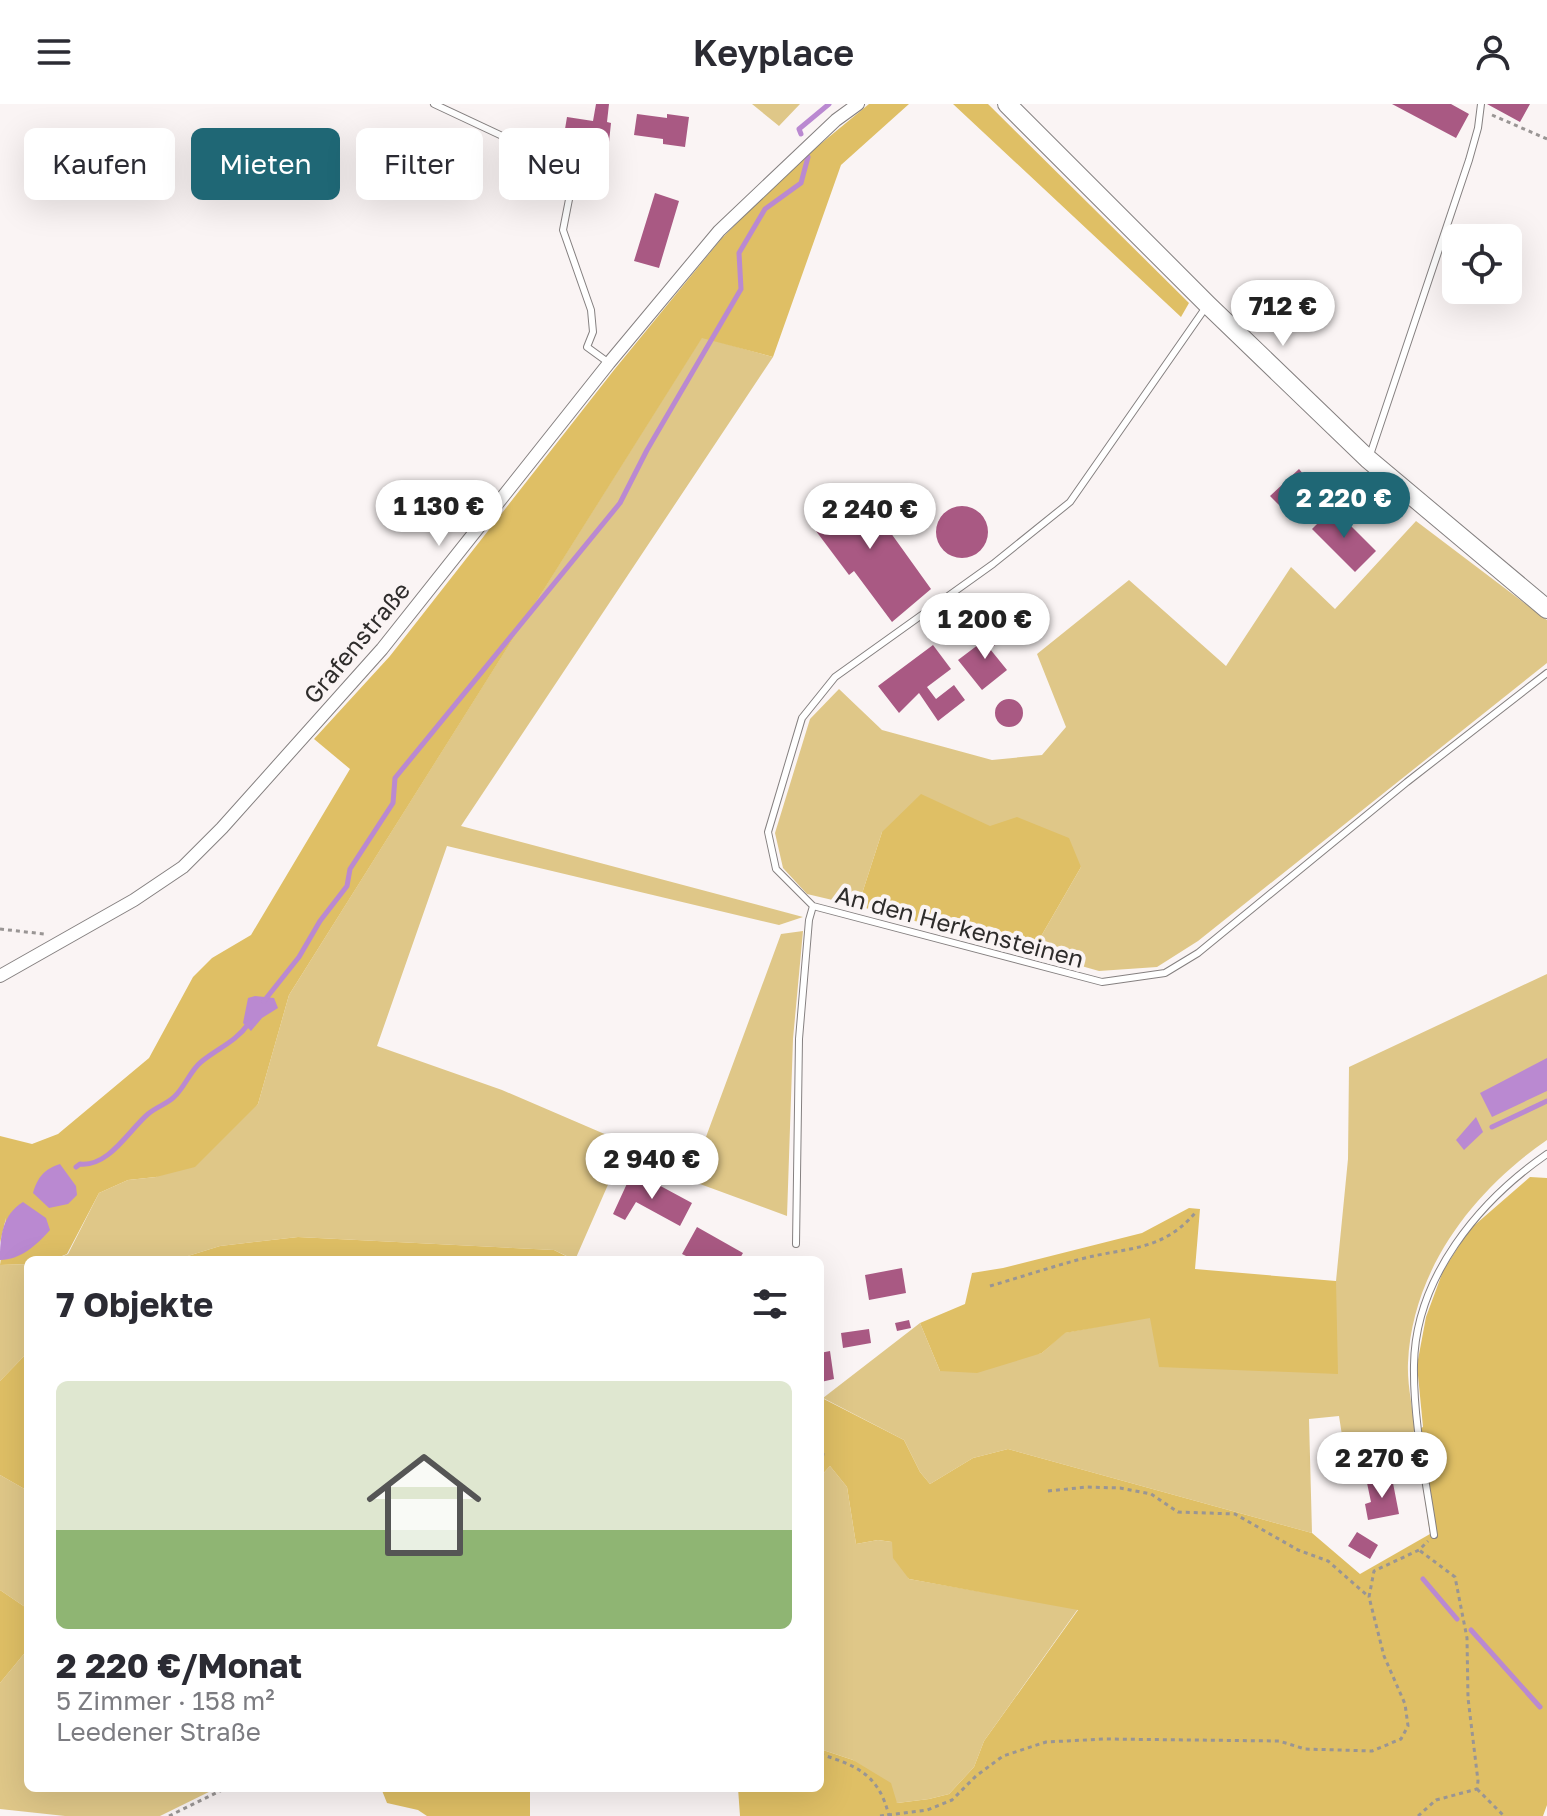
<!DOCTYPE html>
<html lang="de">
<head>
<meta charset="utf-8">
<style>
  body { margin:0; font-family:"Golos Text",sans-serif; background:#f7f7f7; color:#2b2b33; height:100vh; display:flex; flex-direction:column; font-size:30px; white-space:nowrap }
  * { box-sizing:border-box; margin:0 }
  p { font-size:26px; color:#7c7c81 }
  .icon { flex:none; width:44px; height:44px; fill:none; stroke:currentColor; stroke-width:2; stroke-linecap:round; stroke-linejoin:round }
  .map { position:relative; flex:1; overflow:hidden }
  .drawer { position:absolute; left:24px; top:1152px; width:800px; height:536px; display:flex; flex-direction:column; background:#fff; border-radius:12px; box-shadow:0 8px 32px #0002 }
  .drawer>* { flex:none }
  .banner { position:absolute; left:24px; top:24px; width:800px; height:72px; display:flex; gap:16px }
  .fabs { position:absolute; left:1442px; top:120px; display:grid; gap:16px }
  .fabs a { display:grid; place-items:center; width:80px; height:80px; border-radius:12px; background:#fff; box-shadow:0 8px 32px #0002; font-size:40px }
  .price { position:absolute; translate:-50% -68px; padding:0 18px; border-radius:28px; background:#fff; color:#222; font-size:26px; line-height:52px; filter:drop-shadow(0 2px 4px #0008) }
  .price::after { content:''; position:absolute; left:50%; top:48px; width:24px; height:18px; margin-left:-12px; background:inherit; clip-path:polygon(0 0,100% 0,50% 100%) }
  .price.on { background:#1f6775; color:#fff }
  ul { padding:0; list-style:none }
  li { display:grid; align-content:center; gap:16px; height:424px; padding:0 32px }
  li+li { border-top:2px solid #e1e1e2 }
  li span { display:grid; place-items:center; height:248px; border-radius:12px; color:#555 }
  li>.icon { margin-inline-start:auto }
  span .icon { width:144px; height:144px; fill:#fffc; stroke-width:1 }
  li b { font-size:34px }
  h2 { display:flex; justify-content:space-between; align-items:center; height:96px; padding:0 32px; font-size:34px }
  .pill { padding:0 28px; border-radius:12px; background:#fff; box-shadow:0 8px 32px #0002; font-size:28px; line-height:72px }
  .pill.on { background:#1f6775; color:#fff }
  header { display:flex; justify-content:space-between; align-items:center; height:104px; padding:0 32px; background:#fff; font-size:36px; font-weight:600 }
  .map>svg:first-child { display:block }
</style>
</head>
<body>
<header><svg class="icon" aria-label="menu" viewBox="0 0 24 24"><path d="M4 6h16M4 12h16M4 18h16"/></svg>Keyplace<svg class="icon" aria-label="person" viewBox="0 0 24 24"><circle cx="12" cy="8" r="4"/><path d="M4 21q1-7 8-7t8 7"/></svg></header>
<div class="map">
<svg width="1547" height="1712" viewBox="0 0 1547 1712">
  <rect width="100%" height="100%" fill="#faf4f4"/>
  <path fill="#dfc788" d="M 752,0 L 800,0 L 779,22 Z
    M 702,233 L 773,253 L 461,722 L 803,813 L 779,821 L 447,742 L 377,942 L 502,986 L 693,1068 L 781,830 L 803,827 L 793,935 L 787,1112 L 621,1051 L 575,1156 L 554,1146 L 298,1133 L 220,1142 L 175,1156 L 53,1156 L 68,1150 L 99,1089 L 128,1076 L 156,1073 L 258,1000 L 289,891 Z
    M 1416,417 L 1547,516 L 1547,559 L 1198,837 L 1157,863 L 1099,867 L 1032,848 L 1081,763 L 990,722 L 882,728 L 858,802 L 807,790 L 783,764 L 775,729 L 810,615 L 839,585 L 882,626 L 992,656 L 1042,651 L 1066,623 L 1037,550 L 1129,476 L 1226,562 L 1291,463 L 1335,505 Z
    M 1547,870 L 1547,1036 C 1473,1087 1412,1166 1408,1259 C 1407,1281 1413,1305 1415,1327 L 1361,1354 L 1346,1357 L 1339,1312 L 1309,1315 L 1312,1429 L 1008,1345 L 973,1354 L 930,1380 L 920,1368 L 904,1336 L 823,1294 L 920,1219 L 940,1267 L 1042,1249 L 1064,1229 L 1336,1177 L 1348,1055 L 1349,963 Z
    M 28,1160 L 28,1248 L 0,1277 L 0,1161 Z
    M 830,1362 L 847,1383 L 856,1440 L 878,1436 L 892,1438 L 909,1475 L 1078,1505 L 984,1637 L 974,1663 L 949,1690 L 929,1695 L 897,1699 L 853,1656 L 820,1645 L 820,1373 Z
    M 0,1371 L 28,1387 L 28,1505 L 0,1486 Z
    M 28,1545 L 28,1684 L 217,1684 L 160,1712 L 65,1712 L 0,1705 L 0,1579 Z"/>
  <path fill="#dfbf65" d="M 869,0 L 909,0 L 841,61 L 773,253 L 702,234 L 289,891 L 258,1000 L 195,1063 L 156,1073 L 128,1076 L 99,1089 L 67,1150 L 52,1156 L 28,1156 L 28,1160 L 0,1161 L 6,1114 L 0,1139 L 0,1032 L 32,1040 L 58,1030 L 149,954 L 193,873 L 212,854 L 251,831 L 350,665 L 314,635 L 390,552 L 614,266 L 722,134 L 801,56 Z
    M 953,0 L 988,0 L 1189,199 L 1181,213 Z
    M 921,690 L 990,722 L 1017,713 L 1069,734 L 1081,763 L 1032,848 L 858,802 L 882,728 Z
    M 1530,1073 L 1547,1074 L 1547,1701 L 1543,1712 L 740,1712 L 738,1684 L 820,1684 L 820,1645 L 853,1656 L 891,1679 L 897,1699 L 929,1695 L 949,1690 L 974,1663 L 984,1637 L 1078,1506 L 909,1475 L 893,1454 L 892,1438 L 878,1436 L 856,1440 L 847,1383 L 830,1362 L 820,1373 L 820,1293 L 904,1336 L 920,1368 L 930,1380 L 973,1354 L 1008,1345 L 1312,1429 L 1360,1470 L 1430,1430 L 1415,1327 L 1423,1323 L 1417,1261 L 1426,1213 L 1443,1167 L 1469,1126 Z
    M 1189,1104 L 1200,1105 L 1195,1165 L 1336,1177 L 1338,1270 L 1159,1263 L 1150,1214 L 1065,1229 L 1042,1249 L 977,1269 L 940,1267 L 920,1219 L 965,1200 L 972,1169 L 1003,1164 L 1142,1129 Z
    M 298,1133 L 554,1146 L 574,1156 L 175,1156 L 220,1142 Z
    M 28,1248 L 28,1387 L 0,1371 L 0,1277 Z
    M 0,1486 L 28,1505 L 28,1545 L 0,1579 Z
    M 381,1684 L 530,1684 L 530,1712 L 427,1712 L 418,1706 L 387,1699 Z"/>
  <path fill="#ba89d1" d="M 255,892 L 274,894 L 278,904 L 262,914 L 251,927 L 243,919 L 248,894 Z
    M 1547,954 L 1547,987 L 1492,1013 L 1480,989 Z
    M 1476,1013 L 1483,1028 L 1464,1046 L 1456,1036 Z
    M 60,1060 L 76,1082 L 77,1091 L 68,1100 L 49,1104 L 33,1089 C 38,1073 44,1065 60,1060 Z
    M 23,1098 L 46,1114 L 50,1126 C 37,1141 20,1156 0,1156 C 0,1133 2,1111 23,1098 Z"/>
  <g fill="none" stroke-linecap="round" stroke-linejoin="round">
    <path stroke="#ba89d1" stroke-width="5" d="M 801,30 L 799,25 L 829,0
      M 264,897 L 299,853 L 320,817 L 347,782 L 350,765 L 393,699 L 395,674 L 620,399 L 647,346 L 741,185 L 739,149 L 765,105 L 801,79 L 808,53
      M 1492,1023 L 1547,997
      M 76,1063 L 80,1060 C 109,1063 129,1026 148,1010 C 156,1003 167,1000 174,993 C 185,983 190,967 201,958 C 218,944 236,938 249,919
      M 1423,1475 L 1457,1515
      M 1471,1526 L 1540,1603"/>
  </g>
  <path fill="#a95983" d="M 596,0 L 609,0 L 607,18 L 611,19 L 609,38 L 564,31 L 567,13 L 593,17 Z
    M 1392,0 L 1451,0 L 1469,10 L 1456,34 Z
    M 1487,0 L 1530,0 L 1520,18 Z
    M 637,10 L 667,14 L 667,10 L 689,13 L 685,43 L 663,40 L 663,35 L 634,31 Z
    M 655,89 L 679,97 L 659,164 L 634,157 Z
    M 1299,365 L 1309,377 L 1292,392 L 1311,410 L 1302,419 L 1283,401 L 1281,403 L 1270,392 Z
    M 855,379 L 931,485 L 892,518 L 854,467 L 849,471 L 807,415 Z
    M936 428a26 26 0 1 1 52 0a26 26 0 1 1-52 0Z
    M 1333,404 L 1376,447 L 1355,468 L 1312,425 Z
    M 1003,522 L 1009,530 L 990,545 L 1007,566 L 982,586 L 958,556 Z
    M 933,541 L 951,565 L 927,583 L 936,595 L 954,581 L 965,596 L 938,617 L 919,589 L 899,609 L 878,582 Z
    M995 609a14 14 0 1 1 28 0a14 14 0 1 1-28 0Z
    M 642,1072 L 692,1099 L 680,1122 L 636,1098 L 625,1116 L 613,1110 L 630,1073 L 639,1078 Z
    M 697,1123 L 743,1149 L 739,1156 L 694,1156 L 682,1150 Z
    M 902,1164 L 906,1189 L 869,1196 L 865,1171 Z
    M 909,1216 L 911,1224 L 897,1227 L 895,1219 Z
    M 869,1225 L 871,1239 L 843,1244 L 841,1229 Z
    M 830,1247 L 834,1275 L 821,1278 L 820,1249 Z
    M 1392,1374 L 1399,1410 L 1368,1416 L 1365,1400 L 1371,1398 L 1367,1379 Z
    M 1357,1428 L 1378,1441 L 1370,1455 L 1348,1442 Z"/>
  <g fill="none" stroke-linecap="round" stroke-linejoin="round">
    <g stroke="#858080" stroke-width="8">
      <path id="lane" d="M 434,0 L 564,61 L 573,75 L 563,126 L 591,206 L 593,228 L 587,243 L 609,259
        M 1206,203 L 1070,398 L 993,460 L 835,573 L 802,614 L 768,728 L 776,765 L 813,802 L 1102,878 L 1165,869 L 1198,849 L 1407,678 L 1547,569
        M 1370,351 L 1469,56 L 1478,24 L 1481,0
        M 796,1140 L 799,935 L 809,816 L 813,802
        M 1434,1431 C 1426,1376 1413,1317 1414,1261 C 1415,1174 1479,1097 1547,1050"/>
    </g>
    <g stroke="#858080" stroke-width="14">
      <path id="street" d="M 0,872 L 134,796 L 183,763 L 222,724 L 382,545 L 609,259 L 719,127 L 836,16 L 858,0"/>
    </g>
    <g stroke="#858080" stroke-width="20">
      <path id="secondary" d="M 1007,0 L 1208,201 L 1368,355 L 1547,505"/>
    </g>
    <path stroke="#999594" stroke-width="3" stroke-dasharray="4 4" stroke-linecap="butt" d="M 1492,11 L 1547,35
      M 0,825 L 44,830
      M 990,1182 C 1021,1173 1051,1163 1081,1155 C 1126,1143 1162,1148 1195,1109
      M 820,1342 L 823,1350 L 820,1364
      M 1048,1387 L 1087,1383 L 1120,1384 L 1151,1390 L 1178,1408 L 1235,1410 L 1298,1446 L 1328,1457 L 1369,1493
      M 820,1650 C 858,1662 879,1671 889,1712
      M 1477,1685 L 1504,1712
      M 169,1712 L 226,1684
      M 880,1712 L 927,1706 L 952,1696 L 976,1672 L 1003,1652 L 1046,1638 L 1105,1635 L 1279,1637 L 1305,1645 L 1372,1647 L 1401,1635 L 1408,1622 L 1405,1600 L 1384,1552 L 1369,1493 L 1374,1467 L 1419,1446 L 1428,1437
      M 1418,1712 L 1436,1696 L 1477,1685 L 1478,1677 L 1468,1594 L 1467,1534 L 1455,1473 L 1419,1446"/>
    <use href="#lane" stroke="#fff" stroke-width="6"/>
    <use href="#street" stroke="#fff" stroke-width="12"/>
    <use href="#secondary" stroke="#fff" stroke-width="18"/>
  </g>
  <g text-anchor="middle" dominant-baseline="central" stroke-width="8" stroke-linejoin="round" paint-order="stroke">
    <g font-size="24" fill="#2e2c2b" stroke="#faf4f4">
      <text transform="translate(356 538) rotate(-50)">Grafenstraße</text>
      <text transform="translate(960 822) rotate(15)">An den Herkensteinen</text>
    </g>
  </g>
</svg>
<div class="fabs">
<a><svg class="icon" aria-label="locate" viewBox="0 0 24 24"><circle cx="12" cy="12" r="6"/><path d="M12 2v4M12 18v4M2 12h4M18 12h4"/></svg></a>
</div>
<b class="price" style="left:1283px;top:244px">712 €</b>
<b class="price on" style="left:1344px;top:436px">2 220 €</b>
<b class="price" style="left:439px;top:444px">1 130 €</b>
<b class="price" style="left:870px;top:447px">2 240 €</b>
<b class="price" style="left:985px;top:557px">1 200 €</b>
<b class="price" style="left:652px;top:1097px">2 940 €</b>
<b class="price" style="left:1382px;top:1396px">2 270 €</b>
<div class="banner">
<a class="pill">Kaufen</a>
<a class="pill on">Mieten</a>
<a class="pill">Filter</a>
<a class="pill">Neu</a>
</div>
<section class="drawer">
<h2>7 Objekte<svg class="icon" aria-label="filters" viewBox="0 0 24 24"><path d="M4 7h16M4 17h16"/><circle cx="9" cy="7" r="2"/><circle cx="15" cy="17" r="2"/></svg></h2>
<ul>
<li><span style="background:linear-gradient(#dfe7d0 60%,#8fb573 0)"><svg class="icon" aria-label="home" viewBox="0 0 24 24"><path d="M3 11l9-7 9 7M6 9v11h12V9"/></svg></span><div><b>2 220 €/Monat</b><p>5 Zimmer · 158 m²</p><p>Leedener Straße</p></div></li>
</ul>
</section>
</div>
</body>
</html>
